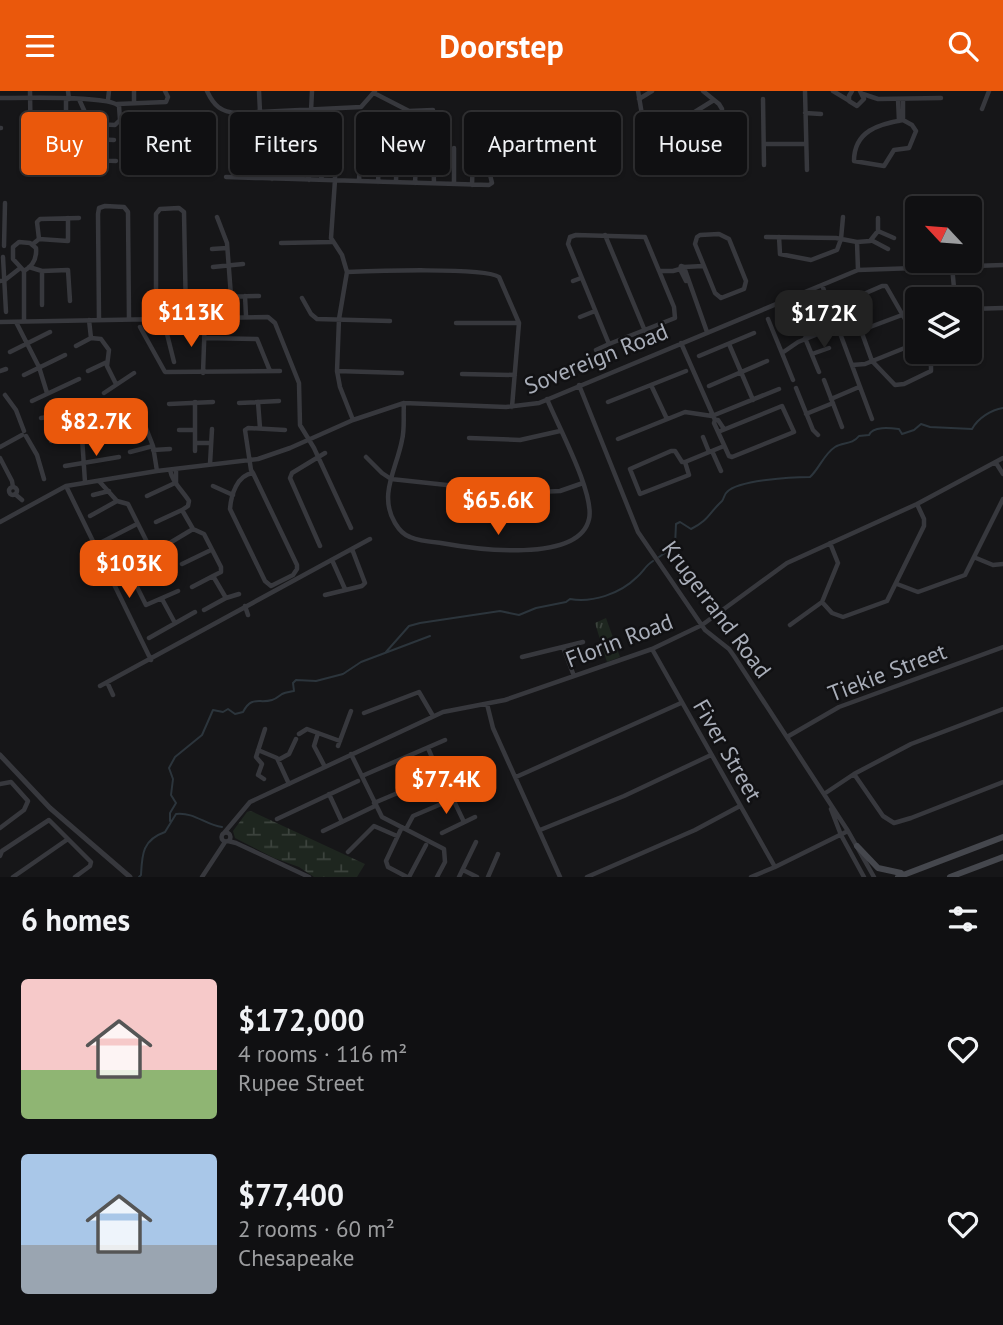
<!DOCTYPE html>
<html lang="en">
<head>
<meta charset="utf-8">
<style>
  body { margin:0; font-family:"PT Sans",sans-serif; background:#1e1e20; color:#f1f3f6; height:100vh; display:flex; flex-direction:column; font-size:26px; white-space:nowrap }
  * { box-sizing:border-box; margin:0 }
  p { font-size:23px; color:#9c9d9f }
  .icon { flex:none; width:38px; height:38px; fill:none; stroke:currentColor; stroke-width:2; stroke-linecap:round; stroke-linejoin:round }
  .map { position:relative; height:786px; overflow:hidden }
  .drawer { display:flex; flex-direction:column; background:#101012; flex:1 }
  .drawer>* { flex:none }
  .guide { position:absolute; left:21px; top:21px; width:962px; height:63px; display:flex; gap:14px }
  .needle { width:46px; rotate:296deg }
  .buttons { position:absolute; left:905px; top:105px; display:grid; gap:14px }
  .buttons a { display:grid; place-items:center; width:77px; height:77px; border-radius:7px; background:#101012; box-shadow:0 2px 5px #0004,0 0 0 2px #303032; font-size:35px }
  .price { position:absolute; translate:-50% -60px; padding:0 16px; border-radius:14px; background:#ea580c; color:#fff; font-size:23px; line-height:46px; filter:drop-shadow(0 2px 4px #0008) }
  .price::after { content:''; position:absolute; left:50%; top:42px; width:21px; height:16px; margin-left:-10px; background:inherit; clip-path:polygon(0 0,100% 0,50% 100%) }
  .price.on { background:#222; color:#fff }
  ul { padding:0; list-style:none }
  li { display:flex; align-items:center; gap:21px; height:175px; padding:0 21px }
  li span { display:grid; place-items:center; flex:none; width:196px; height:140px; border-radius:7px; color:#555 }
  li>.icon { margin-inline-start:auto }
  span .icon { width:84px; height:84px; fill:#fffc; stroke-width:1 }
  li b { font-size:30px }
  h2 { display:flex; justify-content:space-between; align-items:center; height:84px; padding:0 21px; font-size:30px }
  .tag { padding:0 24px; border-radius:7px; background:#101012; box-shadow:0 2px 5px #0004,0 0 0 2px #303032; font-size:24px; line-height:63px }
  .tag.on { background:#ea580c; color:#fff }
  header { display:flex; justify-content:space-between; align-items:center; height:91px; padding:0 21px; background:#ea580c; color:#fff; font-size:32px; font-weight:600 }
  .map>svg:first-child { display:block }
</style>
</head>
<body>
<header><svg class="icon" aria-label="menu" viewBox="0 0 24 24"><path d="M4 6h16M4 12h16M4 18h16"/></svg>Doorstep<svg class="icon" aria-label="search" viewBox="0 0 24 24"><circle cx="10" cy="10" r="6"/><path d="M15 15l6 6"/></svg></header>
<div class="map">
<svg width="1003" height="786" viewBox="0 0 1003 786">
  <defs>
    <pattern id="grass-tufts" width="24" height="20" patternUnits="userSpaceOnUse" patternTransform="scale(1.75)"><rect width="24" height="20" fill="#1e261f"/><path d="M3 7l-1-3M5 7V3M7 7l1-3M15 17l-1-3M17 17v-4M19 17l1-3" fill="none" stroke="#3c433d"/></pattern>
    <pattern id="wetland-marsh" width="20" height="14" patternUnits="userSpaceOnUse" patternTransform="scale(1.75)"><rect width="20" height="14" fill="#1e261f"/><path d="M1 5h8M5 5V1M11 12h8M15 12V8" fill="none" stroke="#3c433d"/></pattern>
  </defs>
  <rect width="100%" height="100%" fill="#161618"/>
  <path fill="url(#grass-tufts)" d="M 606,527 L 620,566 L 607,571 L 595,532 Z"/>
  <path fill="url(#wetland-marsh)" d="M 251,720 L 365,773 L 357,786 L 314,786 L 299,776 L 274,767 L 235,747 L 233,740 L 247,721 Z"/>
  <g fill="none" stroke-linecap="round" stroke-linejoin="round">
    <path stroke="#2c353c" stroke-width="2" d="M 659,466 L 675,455 L 676,433 L 680,431 L 691,438 C 708,430 709,422 722,410 C 724,408 724,403 727,401 C 738,389 793,386 810,386 C 819,378 824,363 835,356 C 843,351 852,354 859,345 L 869,344 C 873,335 890,337 899,338 L 902,343 L 914,339 L 921,333 L 930,336 L 972,338 C 978,327 991,319 1003,317
      M 386,561 L 409,535 L 420,532 L 500,520 L 519,524 L 536,517 L 566,511 L 570,508 C 592,512 620,503 637,486 C 643,481 646,474 653,470
      M 170,730 L 170,722 L 176,712 L 171,704 L 173,688 L 169,677 L 175,666 L 202,644 L 213,619 L 223,621 L 228,618 L 235,623 L 243,621 C 252,604 259,613 272,609 C 276,608 279,605 282,603 C 286,601 290,601 294,600 L 293,592 L 296,589 L 316,590 L 343,583 L 361,571 L 430,545
      M 139,786 L 141,784 C 142,764 142,749 165,741 L 176,723 C 195,721 205,734 222,736"/>
    <path stroke="#37383d" stroke-width="4.5" d="M 30,0 L 31,72
      M 68,0 L 69,8
      M 207,0 C 214,15 221,21 237,22 L 361,16 L 375,0
      M 259,0 L 260,21
      M 638,0 C 641,15 647,72 663,75 C 678,79 697,75 712,75 L 719,73 L 722,66 L 722,18 L 719,13 L 703,0
      M 805,0 L 807,79
      M 833,0 L 848,9
      M 852,0 L 849,5 L 849,10 L 857,15 L 864,8 L 860,0
      M 374,2 L 409,20 L 433,19
      M 863,3 L 878,8 L 941,7
      M 0,7 C 20,7 109,4 119,15 L 120,29 L 115,34 L 94,33 L 88,28 L 79,8
      M 639,8 L 652,0
      M 763,8 L 764,74
      M 898,8 L 899,30
      M 903,8 L 903,29
      M 108,9 L 109,0
      M 134,12 L 134,0
      M 117,13 L 166,11 L 168,6 L 165,0
      M 335,18 L 335,89 L 331,147 L 342,164 L 347,181 L 339,228 L 337,280 L 340,296 L 353,329
      M 982,18 L 989,0
      M 311,20 L 312,0
      M 805,22 L 821,23
      M 120,29 L 135,32 L 136,74
      M 903,29 L 912,34 L 916,40 L 909,57 L 894,59 L 884,75 L 854,70 C 854,40 879,33 903,29 Z
      M 179,32 L 180,73 L 195,73 L 193,60
      M 94,33 L 93,48 L 114,49
      M 0,37 L 1,37
      M 53,38 L 65,39
      M 178,42 L 187,45
      M 136,43 L 156,45
      M 102,49 L 103,70
      M 648,50 L 714,9
      M 156,53 L 178,53
      M 764,53 L 806,53
      M 52,56 L 66,55
      M 236,60 L 255,87
      M 93,69 L 116,70
      M 308,71 L 309,89
      M 156,73 L 156,32
      M 48,82 L 64,82 L 66,79 L 66,8
      M 226,86 L 489,94 L 492,92 L 486,67 L 483,65 L 473,66 L 472,94
      M 272,88 L 272,71
      M 321,89 L 323,71
      M 359,90 L 361,55 L 430,54 L 433,59 L 434,92
      M 378,91 L 380,54
      M 396,91 L 397,54
      M 415,92 L 417,54
      M 454,93 L 454,57
      M 217,126 L 227,152 L 231,205
      M 878,127 L 878,140
      M 576,144 L 645,146 L 674,216 L 675,227 L 609,253 L 568,153 L 570,146 Z
      M 605,144 L 645,240
      M 700,144 L 719,143 L 729,148 L 746,190 L 744,198 L 721,207 L 715,202 L 695,153 L 697,146 Z
      M 766,146 L 836,147 L 857,151 L 858,179
      M 779,146 L 780,163 L 811,169 L 837,159 L 841,148 L 843,126
      M 39,148 L 68,150 L 68,127
      M 871,149 L 888,158
      M 19,151 L 30,152 L 36,157 C 37,168 33,175 24,180 L 13,168 L 13,156 Z
      M 857,151 L 870,150 L 878,140 L 894,147
      M 281,152 L 332,151
      M 33,153 L 39,148 L 37,131 L 40,128 L 79,127
      M 4,155 L 5,112
      M 212,158 L 227,157
      M 3,166 L 6,221
      M 681,175 L 684,176 L 707,241
      M 681,175 L 680,178 L 686,190
      M 952,175 L 955,208
      M 29,176 L 42,180 L 68,179 L 70,210
      M 213,176 L 243,173
      M 684,176 L 703,175
      M 24,180 L 24,230
      M 659,180 L 673,180 L 680,178
      M 347,181 C 371,180 484,176 499,186 L 519,232 L 512,316
      M 0,190 L 5,189 L 19,178
      M 573,190 L 581,187
      M 822,194 L 872,328
      M 245,205 L 246,225
      M 213,206 L 259,205
      M 302,207 L 311,223 L 317,228 L 390,230
      M 42,214 L 42,180
      M 970,218 L 1003,217
      M 580,226 L 595,220
      M 156,227 L 156,123 L 160,118 L 179,117 L 184,121 L 186,226
      M 163,227 L 174,271
      M 99,228 L 98,123 L 99,117 L 105,115 L 124,116 L 128,121 L 129,227
      M 768,228 L 793,289
      M 89,229 L 91,247 L 101,248 L 109,259 L 107,275 L 116,293
      M 0,231 L 268,226 L 275,232 L 299,292 L 300,334 L 314,357 L 351,437
      M 16,231 L 39,276 L 47,302
      M 456,232 L 519,232
      M 140,236 L 165,281 L 280,280
      M 862,239 L 902,224
      M 811,245 L 802,235 L 799,228 L 812,220
      M 204,247 L 257,248 L 270,280
      M 805,247 L 819,281
      M 917,249 L 886,195 L 882,195 L 850,209 L 872,270 L 895,294 L 904,293 L 931,280 L 931,275 L 924,261
      M 681,252 L 715,329 L 714,332 L 729,365 L 732,366 L 794,341 L 782,315 L 718,341
      M 729,253 L 753,309
      M 76,255 L 91,247
      M 596,259 L 609,253
      M 10,261 L 50,241
      M 782,262 L 798,251 L 838,235
      M 812,263 L 829,257
      M 699,265 L 754,242
      M 852,274 L 865,273 L 917,252
      M 0,280 L 6,278
      M 88,280 L 107,271
      M 337,280 L 402,282
      M 203,282 L 205,225
      M 462,283 L 515,284
      M 24,284 L 65,264
      M 824,289 L 842,336
      M 579,294 L 638,441 L 705,539 L 729,558 L 734,565 L 848,740 L 874,786
      M 651,294 L 667,328
      M 709,295 L 767,270
      M 796,297 L 813,339 L 818,344
      M 104,302 L 134,282
      M 5,304 L 16,319 L 24,340
      M 831,308 L 859,296
      M 32,310 L 79,288
      M 195,311 L 195,360
      M 258,311 L 260,337
      M 608,311 L 686,280
      M 239,312 L 279,310
      M 404,312 C 403,324 405,337 402,349 C 397,377 378,404 395,432 C 398,437 404,444 410,446 C 419,450 431,451 441,452 C 474,458 579,473 589,428 C 595,403 558,335 547,308
      M 169,313 L 213,311
      M 105,323 C 115,318 129,312 139,319 L 153,355 L 157,380
      M 806,323 L 833,312
      M 67,324 L 71,347
      M 41,327 L 94,319
      M 715,329 L 718,329 L 724,338
      M 115,338 L 143,329
      M 179,339 L 195,339
      M 26,345 L 37,364 L 44,388
      M 82,346 L 85,391
      M 703,346 L 709,361
      M 469,347 L 520,349 L 560,340
      M 618,348 L 685,321 L 712,325 L 779,298
      M 51,350 L 107,341
      M 195,352 L 211,352
      M 0,356 L 22,344
      M 153,359 L 170,358
      M 671,360 L 675,360 L 682,371 L 685,371 L 689,384 L 640,403 L 630,378 Z
      M 712,360 L 721,380
      M 130,361 L 153,355
      M 366,366 L 382,382 L 391,388 L 456,395
      M 0,367 L 12,390 L 13,396
      M 685,371 L 724,355
      M 996,372 L 1003,383
      M 210,373 L 212,338
      M 65,375 L 119,366
      M 176,378 L 176,392
      M 170,379 C 172,391 182,399 189,410 L 188,415 L 182,419 L 193,438 L 204,443 L 221,476 L 221,481 L 213,485 L 226,507 L 239,503
      M 253,382 C 237,384 231,404 230,418 L 265,490 L 271,495 L 293,484 L 297,478 L 297,474 L 253,382 L 251,379 L 245,339 L 248,337 L 285,339
      M 99,390 L 117,410 L 128,413 L 161,479
      M 66,395 L 151,569
      M 213,395 L 233,404
      M9 400a4 4 0 1 1 8 0a4 4 0 1 1-8 0Z
      M 515,402 L 560,400 L 583,392
      M 15,403 L 22,409
      M 93,404 L 109,400
      M 147,405 L 175,392
      M 90,425 L 117,410
      M 0,431 L 66,395 L 157,380 L 258,368 L 290,357 L 353,329 L 404,312 L 506,316 L 539,312 L 858,179 L 1003,174
      M 156,431 L 182,419
      M 102,451 L 137,433
      M 168,453 L 193,438
      M 320,455 L 290,387 L 292,382 L 325,362
      M 976,467 L 993,474 L 1003,473
      M 332,469 L 345,498
      M 114,473 L 149,456
      M 182,473 L 211,459
      M 171,474 L 136,494 L 146,514 L 178,500
      M 897,493 L 918,501 L 965,484 L 1003,408
      M 192,496 L 213,485
      M 325,504 L 362,495 L 365,492 L 352,458
      M 162,508 L 175,532
      M 822,511 L 832,522 L 843,526 L 887,510 L 924,435 L 924,428 L 917,413
      M 245,515 L 248,524
      M 204,519 L 226,507
      M 790,534 L 822,511 L 838,472 L 830,452
      M 149,547 L 195,521
      M 563,556 L 574,585
      M 652,558 L 775,776
      M 522,566 L 583,551
      M 107,591 L 113,604
      M 100,595 L 370,448
      M 487,613 L 493,637 L 560,786
      M 364,622 L 419,601 L 433,625
      M 318,642 L 314,655 L 325,676
      M 299,643 L 307,638 L 340,650
      M 787,646 L 839,616 L 1003,556
      M 338,655 L 351,620
      M 428,657 L 440,685
      M 258,659 L 277,667 L 289,693
      M 351,663 L 382,726 L 444,758 L 445,771 L 437,786
      M 278,669 L 289,663 L 296,648
      M 854,683 L 883,725 L 894,732 L 911,727 L 1003,691
      M 362,685 L 445,649
      M 516,686 L 681,612
      M 264,688 L 258,684 L 262,673 L 256,666 L 265,638
      M 0,693 L 11,691 L 28,710 L 24,719 L 0,737
      M 329,703 L 342,731
      M 824,703 L 854,683 L 911,653 L 1003,618
      M 453,708 L 464,731
      M 374,712 L 459,676
      M 831,718 L 841,744 L 864,786
      M 277,728 L 358,690
      M 402,736 L 386,770 L 388,776 L 407,786
      M 406,738 L 413,725 L 467,702
      M 540,739 L 624,705 L 711,664
      M 323,740 L 375,715
      M221.5 746a4.5 4.5 0 1 1 9 0a4.5 4.5 0 1 1-9 0Z
      M 224,742 L 250,711 L 443,621 L 505,609 L 652,558 L 702,534 L 787,472 L 917,413 L 1003,367
      M 442,742 L 475,726
      M 228,750 L 236,752 L 309,786
      M 348,761 L 374,735 L 397,745
      M 0,765 L 2,760 L 49,729 L 91,771 L 90,775 L 75,786
      M 463,779 L 477,786
      M 13,786 L 68,748
      M 202,786 L 225,751
      M 409,786 L 426,754
      M 459,786 L 476,751
      M 488,786 L 498,763
      M 587,786 L 695,739 L 740,715
      M 751,786 L 775,776 L 848,740"/>
    <path stroke="#37383d" stroke-width="5" d="M 0,664 L 50,717 L 130,786"/>
    <path stroke="#45474d" stroke-width="6" d="M 857,755 L 878,777 L 901,782
      M 898,786 L 1003,746
      M 950,786 L 1003,766"/>
  </g>
  <g text-anchor="middle" dominant-baseline="central" stroke-width="5" stroke-linejoin="round" paint-order="stroke">
    <g font-size="23" fill="#a8adb8" stroke="#111113">
      <text transform="translate(596 267) rotate(-22)">Sovereign Road</text>
      <text transform="translate(717 518) rotate(53)">Krugerrand Road</text>
      <text transform="translate(619 549) rotate(-21)">Florin Road</text>
      <text transform="translate(887 581) rotate(-21)">Tiekie Street</text>
      <text transform="translate(728 659) rotate(60)">Fiver Street</text>
    </g>
  </g>
</svg>
<div class="buttons">
<a><svg class="needle" viewBox="-14 -14 28 28"><path d="M0-13l5 13h-10z" fill="#e53935"/><path d="M0 13l5-13h-10z" fill="#9c9d9f"/></svg></a>
<a><svg class="icon" aria-label="layers" viewBox="0 0 24 24"><path d="M12 4l9 5-9 5-9-5zM3 14l9 5 9-5"/></svg></a>
</div>
<b class="price" style="left:191px;top:258px">$113K</b>
<b class="price on" style="left:824px;top:259px">$172K</b>
<b class="price" style="left:96px;top:367px">$82.7K</b>
<b class="price" style="left:498px;top:446px">$65.6K</b>
<b class="price" style="left:129px;top:509px">$103K</b>
<b class="price" style="left:446px;top:725px">$77.4K</b>
<div class="guide">
<a class="tag on">Buy</a>
<a class="tag">Rent</a>
<a class="tag">Filters</a>
<a class="tag">New</a>
<a class="tag">Apartment</a>
<a class="tag">House</a>
</div>
</div>
<section class="drawer">
<h2>6 homes<svg class="icon" aria-label="filters" viewBox="0 0 24 24"><path d="M4 7h16M4 17h16"/><circle cx="9" cy="7" r="2"/><circle cx="15" cy="17" r="2"/></svg></h2>
<ul>
<li><span style="background:linear-gradient(#f6c9c9 65%,#8fb573 0)"><svg class="icon" aria-label="home" viewBox="0 0 24 24"><path d="M3 11l9-7 9 7M6 9v11h12V9"/></svg></span><div><b>$172,000</b><p>4 rooms · 116 m²</p><p>Rupee Street</p></div><svg class="icon" aria-label="heart" viewBox="0 0 24 24"><path d="M12 20l-8-8c-3-5 5-10 8-4 3-6 11-1 8 4z"/></svg></li>
<li><span style="background:linear-gradient(#a9c7e8 65%,#9aa5b1 0)"><svg class="icon" aria-label="home" viewBox="0 0 24 24"><path d="M3 11l9-7 9 7M6 9v11h12V9"/></svg></span><div><b>$77,400</b><p>2 rooms · 60 m²</p><p>Chesapeake</p></div><svg class="icon" aria-label="heart" viewBox="0 0 24 24"><path d="M12 20l-8-8c-3-5 5-10 8-4 3-6 11-1 8 4z"/></svg></li>
</ul>
</section>
</body>
</html>
